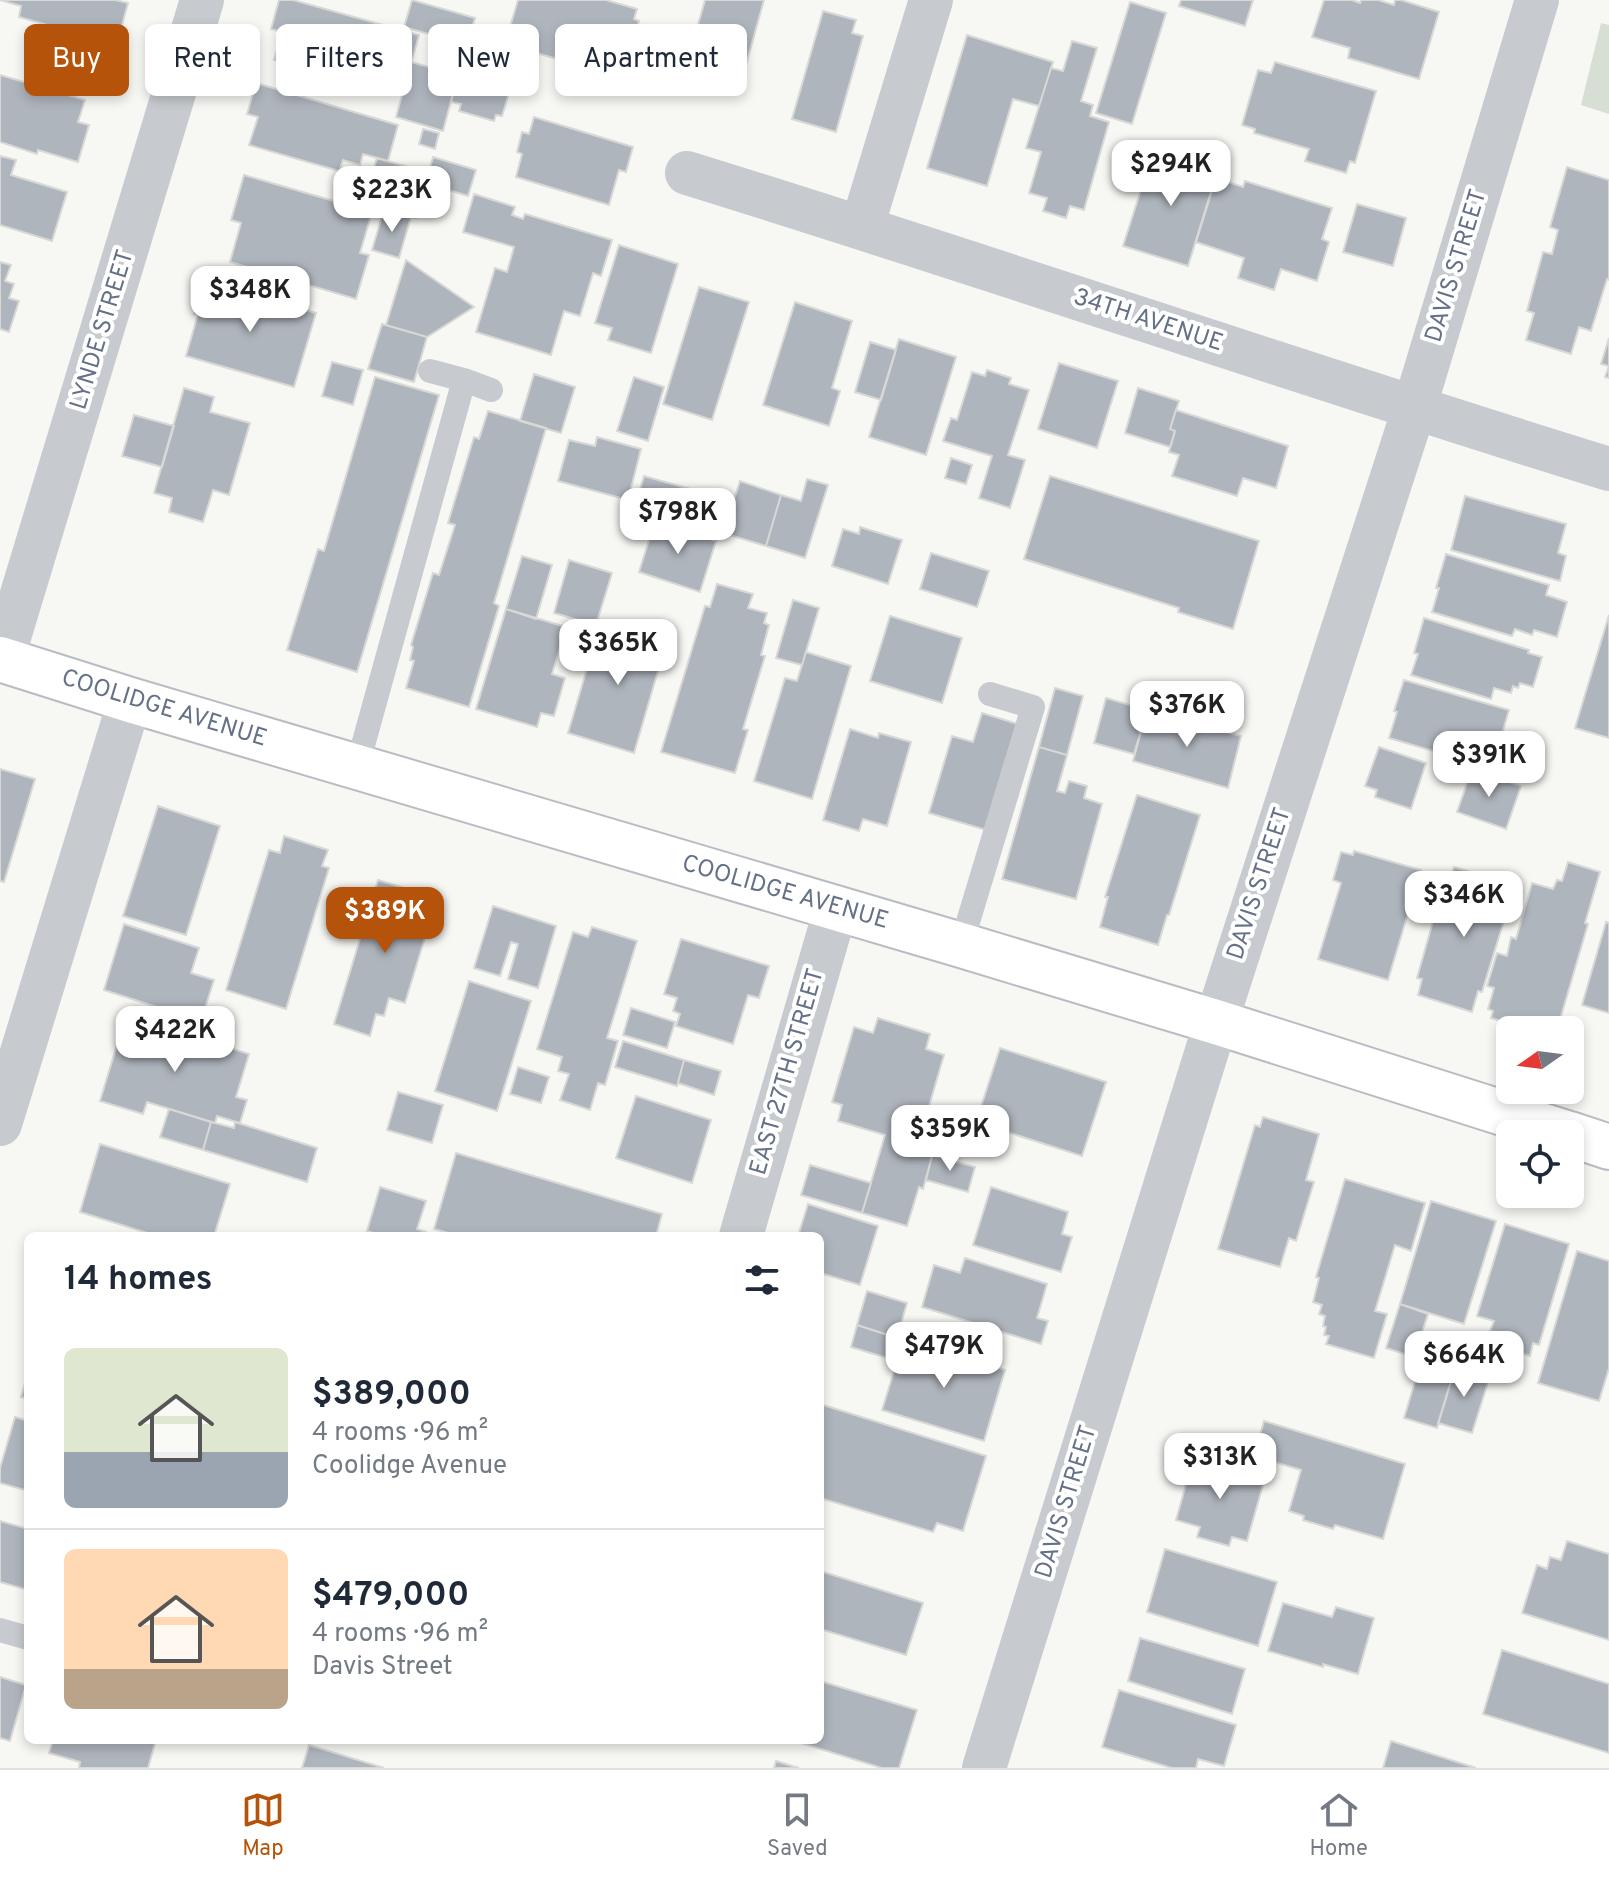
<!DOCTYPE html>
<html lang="en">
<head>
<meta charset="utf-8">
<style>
  body { margin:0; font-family:Overpass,sans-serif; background:#f6f6f7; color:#1f2937; height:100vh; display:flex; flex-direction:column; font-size:30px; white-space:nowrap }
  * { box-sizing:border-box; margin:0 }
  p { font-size:26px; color:#747a83 }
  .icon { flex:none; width:44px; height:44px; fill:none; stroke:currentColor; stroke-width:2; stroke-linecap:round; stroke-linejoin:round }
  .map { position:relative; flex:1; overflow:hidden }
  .panel { position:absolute; left:24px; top:1232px; width:800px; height:512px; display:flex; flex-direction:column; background:#fff; border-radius:12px; box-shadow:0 4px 12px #0003 }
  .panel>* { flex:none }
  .guide { position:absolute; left:24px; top:24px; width:800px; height:72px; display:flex; gap:16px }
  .needle { width:52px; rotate:256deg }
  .fabs { position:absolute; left:1496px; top:1016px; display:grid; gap:16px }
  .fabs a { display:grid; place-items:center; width:88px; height:88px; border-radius:12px; background:#fff; box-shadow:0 4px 12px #0003; font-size:40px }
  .price { position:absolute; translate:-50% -68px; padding:0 18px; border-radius:16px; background:#fff; color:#222; font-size:26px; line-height:52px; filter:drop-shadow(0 2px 4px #0008) }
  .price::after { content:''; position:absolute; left:50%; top:48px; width:24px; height:18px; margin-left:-12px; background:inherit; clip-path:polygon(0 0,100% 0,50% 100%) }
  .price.selected { background:#b45309; color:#fff }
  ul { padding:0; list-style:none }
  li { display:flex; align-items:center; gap:24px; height:200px; padding:0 40px }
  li+li { border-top:2px solid #e0e1e3 }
  li span { display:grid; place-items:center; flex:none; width:224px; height:160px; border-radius:12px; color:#555 }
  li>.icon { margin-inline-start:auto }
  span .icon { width:96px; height:96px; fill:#fffc; stroke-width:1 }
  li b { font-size:34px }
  h2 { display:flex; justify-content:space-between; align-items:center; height:96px; padding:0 40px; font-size:34px }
  .pill { padding:0 28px; border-radius:12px; background:#fff; box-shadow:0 4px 12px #0003; font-size:28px; line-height:72px }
  .pill.selected { background:#b45309; color:#fff }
  .menu { display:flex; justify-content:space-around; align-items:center; height:112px; border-top:2px solid #e0e1e3; background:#fff; font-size:22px; color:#747a83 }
  .menu a { display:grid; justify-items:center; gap:4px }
  .menu .selected { color:#b45309 }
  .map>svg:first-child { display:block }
</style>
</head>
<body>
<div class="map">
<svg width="1609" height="1768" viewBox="0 0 1609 1768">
  <rect width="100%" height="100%" fill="#f7f7f4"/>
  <path fill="#d7dfd5" d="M 1601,23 L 1609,25 L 1609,114 L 1581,105 Z"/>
  <path fill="#afb5bd" stroke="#d8d9d6" stroke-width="2" d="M 0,0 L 115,0 L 128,3 L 120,33 L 104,29 L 101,40 L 19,17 L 21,6 Z
    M 279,0 L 293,0 L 419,35 L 405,86 L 366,75 L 364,85 L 274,60 L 282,32 L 271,29 Z
    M 412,0 L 475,18 L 467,45 L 404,27 Z
    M 518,0 L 606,0 L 637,9 L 634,19 L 639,21 L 634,38 L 641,40 L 634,61 L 625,59 L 620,77 L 505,44 Z
    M 705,0 L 764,0 L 738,94 L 683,78 Z
    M 1181,0 L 1253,0 L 1245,26 L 1179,6 Z
    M 1324,0 L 1352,0 L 1360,3 L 1361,0 L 1378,0 L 1394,5 L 1395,0 L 1401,0 L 1439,12 L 1419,79 L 1348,58 L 1350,48 L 1312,37 Z
    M 1130,2 L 1166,13 L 1132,124 L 1096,113 Z
    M 823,11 L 856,20 L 852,33 L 863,36 L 836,132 L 792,119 Z
    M 967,35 L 1053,62 L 1039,106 L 1013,99 L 987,186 L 927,168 Z
    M 1072,41 L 1097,48 L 1081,101 L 1093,105 L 1090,116 L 1109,122 L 1084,210 L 1070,206 L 1066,218 L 1043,211 L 1047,198 L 1029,193 L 1041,152 L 1026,148 L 1051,68 L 1063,71 Z
    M 411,62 L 458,75 L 443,131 L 396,117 Z
    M 1275,62 L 1376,91 L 1355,163 L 1350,161 L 1346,173 L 1305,161 L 1309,149 L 1254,133 L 1255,129 L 1242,125 L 1258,70 L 1271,73 Z
    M 0,75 L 85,100 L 78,122 L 89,125 L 78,162 L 38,150 L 37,154 L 0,142 Z
    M 458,75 L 510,90 L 502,116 L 496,115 L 494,121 L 459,111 L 461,104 L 451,102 Z
    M 256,83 L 398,125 L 388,161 L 363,154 L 360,165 L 343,160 L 339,171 L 249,145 L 258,117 L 247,114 Z
    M 534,117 L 633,147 L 626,172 L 619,170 L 609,205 L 516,177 L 522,154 L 517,152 L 522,132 L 529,134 Z
    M 423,129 L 439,133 L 435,149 L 419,144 Z
    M 1154,149 L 1218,169 L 1188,266 L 1123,246 Z
    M 0,156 L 16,160 L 11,175 L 67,192 L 52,241 L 0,225 Z
    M 433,157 L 476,170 L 468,196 L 426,183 Z
    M 377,158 L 428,173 L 416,218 L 363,203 Z
    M 1567,167 L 1609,180 L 1609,280 L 1607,279 L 1591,331 L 1579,327 L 1571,354 L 1526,340 L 1534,313 L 1527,311 L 1543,252 L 1552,254 L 1558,230 L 1550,227 Z
    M 244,175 L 372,212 L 360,253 L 369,255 L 356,299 L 230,262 L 241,223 L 231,220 Z
    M 1216,178 L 1243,187 L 1245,181 L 1332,208 L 1322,239 L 1329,242 L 1317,281 L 1281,269 L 1274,290 L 1238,278 L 1244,258 L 1196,242 Z
    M 474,194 L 515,207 L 512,215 L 523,219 L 525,214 L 612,240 L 601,276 L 593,273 L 580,316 L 564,311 L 551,355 L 476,332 L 495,268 L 507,272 L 514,247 L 463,232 Z
    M 1357,204 L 1406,218 L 1393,266 L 1343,252 Z
    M 384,209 L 411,217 L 399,258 L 372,250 Z
    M 619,245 L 678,264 L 651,353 L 608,340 L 612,328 L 595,323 Z
    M 406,260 L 474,307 L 427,337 L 386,325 Z
    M 0,262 L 11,265 L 5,281 L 14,284 L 9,298 L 19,301 L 9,332 L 0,329 Z
    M 204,280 L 316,313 L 294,387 L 186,356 L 198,314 L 194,314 Z
    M 699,287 L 749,302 L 712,420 L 663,404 Z
    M 795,302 L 852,321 L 832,388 L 840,391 L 829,426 L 763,405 Z
    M 382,324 L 427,337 L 414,382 L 368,369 Z
    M 1609,338 L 1609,378 L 1605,377 L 1609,366 L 1601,364 Z
    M 899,339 L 956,357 L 926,455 L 869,437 Z
    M 870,342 L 896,350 L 881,400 L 855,392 Z
    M 332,362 L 363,370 L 353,405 L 322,396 Z
    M 1059,363 L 1118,381 L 1097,448 L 1038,429 Z
    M 987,370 L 1011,378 L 1009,384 L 1029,390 L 1008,455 L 1025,460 L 1010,508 L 979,498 L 992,456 L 943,441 L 951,418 L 957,420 L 972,372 L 985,376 Z
    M 534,374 L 575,387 L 561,433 L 520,421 Z
    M 375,377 L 439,395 L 357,672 L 287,650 L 318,549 L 324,551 Z
    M 634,377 L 664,387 L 648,441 L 617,431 Z
    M 184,388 L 214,397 L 210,412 L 250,423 L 229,495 L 213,490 L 203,522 L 169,512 L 172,498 L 154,493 Z
    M 1138,388 L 1179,401 L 1170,429 L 1175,431 L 1170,447 L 1125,433 Z
    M 1176,410 L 1288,446 L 1276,488 L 1243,478 L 1237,496 L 1172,476 L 1179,455 L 1169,452 L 1175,431 L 1170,429 Z
    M 488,411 L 546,428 L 494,603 L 499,606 L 469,707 L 406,688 L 414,661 L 410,660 L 413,647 L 411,645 L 433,573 L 439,575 L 455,525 L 448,523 L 474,437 L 479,439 Z
    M 134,415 L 174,426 L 162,467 L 122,456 Z
    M 597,437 L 641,449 L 628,500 L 558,481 L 569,440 L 595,446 Z
    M 951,458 L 972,465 L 966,484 L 945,478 Z
    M 644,476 L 697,491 L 688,525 L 634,510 Z
    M 1050,476 L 1259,541 L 1233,629 L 1178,612 L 1179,608 L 1024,559 Z
    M 807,479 L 828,485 L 805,558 L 766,546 L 781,495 L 801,501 Z
    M 740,481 L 781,495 L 766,546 L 723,533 Z
    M 1465,496 L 1566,524 L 1558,553 L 1566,556 L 1560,581 L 1451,550 Z
    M 655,521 L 716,541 L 700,592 L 639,572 Z
    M 860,527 L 902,540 L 888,584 L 832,566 L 843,529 L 859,534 Z
    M 931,553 L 989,571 L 977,607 L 920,589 Z
    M 1446,554 L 1549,585 L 1546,595 L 1567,602 L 1557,637 L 1534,630 L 1532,635 L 1515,629 L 1512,636 L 1432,612 L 1439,588 L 1436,588 Z
    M 522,556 L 552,565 L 536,619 L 506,609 Z
    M 569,560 L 612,573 L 596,625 L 554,613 Z
    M 717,584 L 753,594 L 748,608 L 767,613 L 764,623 L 769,625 L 761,655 L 765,656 L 743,729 L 748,730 L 735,773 L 661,752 L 705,606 L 710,607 Z
    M 793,600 L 819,608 L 802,665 L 776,658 Z
    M 506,609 L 566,627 L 552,674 L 565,678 L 554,716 L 541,713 L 537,727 L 476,709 Z
    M 1609,615 L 1609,738 L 1575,728 Z
    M 890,616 L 962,638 L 942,703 L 870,681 Z
    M 1424,618 L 1529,650 L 1528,653 L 1542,657 L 1533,687 L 1520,683 L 1518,688 L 1513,686 L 1511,693 L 1494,688 L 1491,699 L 1411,675 L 1418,654 L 1414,653 Z
    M 601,621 L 667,640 L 634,753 L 568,733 Z
    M 806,652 L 851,666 L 812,799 L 754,781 L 785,678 L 797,681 Z
    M 1404,680 L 1509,710 L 1495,758 L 1477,753 L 1474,763 L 1389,738 L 1397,712 L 1394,711 Z
    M 1055,688 L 1083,696 L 1067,755 L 1039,747 Z
    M 1106,698 L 1147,710 L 1134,754 L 1094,743 Z
    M 1147,710 L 1241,736 L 1228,788 L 1133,761 Z
    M 982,713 L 1018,724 L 986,830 L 929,813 L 952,736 L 973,742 Z
    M 850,729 L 878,738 L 879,733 L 911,742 L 887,826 L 863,819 L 859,831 L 823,820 Z
    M 1039,747 L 1067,755 L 1057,791 L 1065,793 L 1069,781 L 1087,786 L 1084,798 L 1102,804 L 1076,899 L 1002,879 Z
    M 1379,747 L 1426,763 L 1411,809 L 1375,797 L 1377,790 L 1365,786 Z
    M 0,769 L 35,779 L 4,882 L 0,881 Z
    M 1472,769 L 1521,786 L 1506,829 L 1457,812 Z
    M 1137,795 L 1200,815 L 1169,915 L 1167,915 L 1158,945 L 1100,927 L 1108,897 L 1105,897 Z
    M 158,806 L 220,826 L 186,935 L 123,916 Z
    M 284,836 L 328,850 L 322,866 L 329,868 L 286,1009 L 226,990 L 269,850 L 280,853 Z
    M 1354,851 L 1421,870 L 1388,980 L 1318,959 L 1341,883 L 1333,880 L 1341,852 L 1353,855 Z
    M 1568,862 L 1600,872 L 1585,923 L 1588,924 L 1557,1030 L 1532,1030 L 1491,1018 L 1493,1011 L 1488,1009 L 1494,988 L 1487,986 L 1497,953 L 1507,956 L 1511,937 L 1516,939 L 1532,883 L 1553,889 L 1557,880 L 1562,881 Z
    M 1454,867 L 1515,885 L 1482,992 L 1478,991 L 1472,1012 L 1418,995 L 1422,979 L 1417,978 L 1437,907 L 1441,909 Z
    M 378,880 L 437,898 L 405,1003 L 389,998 L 384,1016 L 376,1014 L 370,1036 L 334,1024 Z
    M 493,906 L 556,926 L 538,988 L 508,979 L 518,944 L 511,942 L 500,976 L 474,968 Z
    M 1606,922 L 1609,923 L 1609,1013 L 1582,1005 Z
    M 124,924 L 199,948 L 191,973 L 214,980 L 201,1021 L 104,990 Z
    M 592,927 L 637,941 L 607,1038 L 618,1041 L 605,1085 L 598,1083 L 590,1110 L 560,1100 L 569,1074 L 558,1071 L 562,1057 L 537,1049 L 573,932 L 588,937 Z
    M 681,939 L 769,966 L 759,998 L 748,995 L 733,1044 L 676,1026 L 680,1014 L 673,1011 L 677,998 L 664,994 Z
    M 469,981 L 531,1001 L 497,1111 L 435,1091 Z
    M 631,1008 L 675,1022 L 667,1048 L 623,1035 Z
    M 125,1018 L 207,1044 L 208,1041 L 249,1054 L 236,1097 L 247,1100 L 240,1123 L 217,1116 L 215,1123 L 147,1102 L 143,1114 L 100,1101 Z
    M 878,1018 L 930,1034 L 926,1049 L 944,1055 L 925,1120 L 941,1125 L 923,1189 L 919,1187 L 907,1226 L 862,1213 L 885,1135 L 838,1121 L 842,1105 L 832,1102 L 854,1027 L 873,1033 Z
    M 623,1041 L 684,1060 L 677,1086 L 615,1067 Z
    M 1000,1048 L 1106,1082 L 1082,1156 L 976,1122 Z
    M 684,1060 L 721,1071 L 714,1095 L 678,1083 Z
    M 518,1067 L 549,1077 L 541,1103 L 510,1094 Z
    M 398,1092 L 443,1105 L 432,1143 L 387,1130 Z
    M 636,1096 L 711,1120 L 692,1183 L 616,1158 Z
    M 169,1109 L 211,1122 L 203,1150 L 160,1137 Z
    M 1263,1117 L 1319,1134 L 1306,1180 L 1314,1182 L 1296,1241 L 1289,1238 L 1280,1267 L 1218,1249 L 1255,1125 L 1260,1127 Z
    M 211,1122 L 234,1128 L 235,1122 L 317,1148 L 307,1182 L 203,1150 Z
    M 100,1144 L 230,1184 L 214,1236 L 157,1236 L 80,1212 Z
    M 456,1153 L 662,1214 L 656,1236 L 459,1236 L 434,1229 Z
    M 932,1155 L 975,1167 L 968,1192 L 926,1180 Z
    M 810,1165 L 871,1183 L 862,1213 L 801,1195 Z
    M 1345,1179 L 1425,1203 L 1411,1251 L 1395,1245 L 1375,1311 L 1387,1314 L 1374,1358 L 1326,1344 L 1329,1336 L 1324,1335 L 1326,1327 L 1323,1326 L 1325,1316 L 1319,1314 L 1322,1305 L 1313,1302 L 1319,1278 L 1316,1277 Z
    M 380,1187 L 426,1201 L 417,1229 L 426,1232 L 425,1236 L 383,1236 L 367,1231 Z
    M 991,1187 L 1068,1212 L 1062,1234 L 1072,1237 L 1061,1272 L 973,1245 Z
    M 1431,1201 L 1496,1221 L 1464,1324 L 1400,1304 Z
    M 808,1204 L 878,1226 L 860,1285 L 820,1273 L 820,1236 L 798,1236 Z
    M 1505,1224 L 1569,1244 L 1539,1345 L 1533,1343 L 1530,1356 L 1504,1348 L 1508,1336 L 1490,1331 L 1494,1321 L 1477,1316 Z
    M 1577,1251 L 1609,1261 L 1609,1368 L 1599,1401 L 1538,1383 Z
    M 965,1258 L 1047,1284 L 1037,1318 L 1048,1321 L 1041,1344 L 922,1307 L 934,1265 L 960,1273 Z
    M 867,1291 L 907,1303 L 897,1338 L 857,1325 Z
    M 1400,1304 L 1428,1314 L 1414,1357 L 1386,1348 Z
    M 857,1325 L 904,1340 L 897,1361 L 851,1347 Z
    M 904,1339 L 1005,1370 L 984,1441 L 882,1410 Z
    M 1423,1355 L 1456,1365 L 1437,1428 L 1404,1418 Z
    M 1456,1365 L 1490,1376 L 1472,1433 L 1438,1423 Z
    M 28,1373 L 28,1399 L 21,1397 Z
    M 820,1404 L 986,1456 L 963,1531 L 937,1523 L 933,1532 L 820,1498 Z
    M 15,1417 L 28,1421 L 28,1491 L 0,1483 L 0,1468 Z
    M 1264,1421 L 1405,1464 L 1383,1539 L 1335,1525 L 1333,1529 L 1303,1520 L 1304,1516 L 1289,1511 L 1301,1470 L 1254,1456 Z
    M 1194,1456 L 1265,1478 L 1247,1541 L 1232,1537 L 1229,1546 L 1197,1537 L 1200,1527 L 1176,1520 Z
    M 0,1521 L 28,1529 L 28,1590 L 0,1582 Z
    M 1567,1541 L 1609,1554 L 1609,1640 L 1522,1613 L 1537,1565 L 1547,1569 L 1550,1557 L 1561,1560 Z
    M 1165,1549 L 1277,1582 L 1258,1646 L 1147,1612 Z
    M 820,1571 L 923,1603 L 906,1655 L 820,1629 Z
    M 1283,1603 L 1332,1617 L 1336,1607 L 1374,1618 L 1358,1674 L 1323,1664 L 1323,1667 L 1268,1651 Z
    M 1140,1638 L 1245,1669 L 1232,1714 L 1128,1681 Z
    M 1502,1650 L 1609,1684 L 1609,1753 L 1483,1714 Z
    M 0,1677 L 26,1685 L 10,1741 L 0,1738 Z
    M 820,1681 L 917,1710 L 899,1768 L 882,1768 L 791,1740 L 820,1740 Z
    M 1119,1690 L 1236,1725 L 1224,1766 L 1198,1759 L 1196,1768 L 1172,1768 L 1102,1747 Z
    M 53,1740 L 156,1740 L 148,1768 L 79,1768 L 80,1762 L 49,1753 Z
    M 1391,1741 L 1476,1768 L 1383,1768 Z
    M 309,1745 L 384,1768 L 302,1768 Z
    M 776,1761 L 799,1768 L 774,1768 Z"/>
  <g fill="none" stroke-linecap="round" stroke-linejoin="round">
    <g stroke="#b9bdc3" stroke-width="48">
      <path id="secondary" d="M 0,659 L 130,700 L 961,945 L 1216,1022 L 1569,1134
        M 1570,1134 L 1609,1147"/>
    </g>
    <path stroke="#c7cace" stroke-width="24" d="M 464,380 L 491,390
      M 357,767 L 464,380 L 430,371
      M 961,945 L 1033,707 L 990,694
      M 0,1630 L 28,1638"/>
    <path stroke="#c7cace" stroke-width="44" d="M 687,173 C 995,268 1300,374 1609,469
      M 862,227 L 931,0
      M 2,660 L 202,0
      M 0,1124 L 130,700
      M 741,1236 L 836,908
      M 984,1768 L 1216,1022 L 1414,409 L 1537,0"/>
    <use href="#secondary" stroke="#fff" stroke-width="44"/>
  </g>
  <g text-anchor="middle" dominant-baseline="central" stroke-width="8" stroke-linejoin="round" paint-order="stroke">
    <g font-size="24" fill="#657187" stroke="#fff">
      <text transform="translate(1457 266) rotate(-73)">DAVIS STREET</text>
      <text transform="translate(1148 321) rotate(18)">34TH AVENUE</text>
      <text transform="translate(103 330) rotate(-73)">LYNDE STREET</text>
      <text transform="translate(164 709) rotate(17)">COOLIDGE AVENUE</text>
      <text transform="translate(1260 884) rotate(-72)">DAVIS STREET</text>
      <text transform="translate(785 893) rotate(16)">COOLIDGE AVENUE</text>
      <text transform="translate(788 1072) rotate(-74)">EAST 27TH STREET</text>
      <text transform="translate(1067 1502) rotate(-73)">DAVIS STREET</text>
    </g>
  </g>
</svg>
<div class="fabs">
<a><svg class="needle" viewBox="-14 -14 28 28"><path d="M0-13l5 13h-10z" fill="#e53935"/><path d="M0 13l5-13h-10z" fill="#747a83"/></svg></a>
<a><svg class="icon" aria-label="locate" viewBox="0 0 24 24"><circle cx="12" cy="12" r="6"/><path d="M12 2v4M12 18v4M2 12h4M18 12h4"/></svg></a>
</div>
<b class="price" style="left:1171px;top:208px">$294K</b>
<b class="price" style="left:392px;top:234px">$223K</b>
<b class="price" style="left:250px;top:334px">$348K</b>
<b class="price" style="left:678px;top:556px">$798K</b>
<b class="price" style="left:618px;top:687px">$365K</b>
<b class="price" style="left:1187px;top:749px">$376K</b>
<b class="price" style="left:1489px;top:799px">$391K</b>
<b class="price" style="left:1464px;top:939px">$346K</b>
<b class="price selected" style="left:385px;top:955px">$389K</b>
<b class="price" style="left:175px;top:1074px">$422K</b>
<b class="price" style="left:950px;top:1173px">$359K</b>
<b class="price" style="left:944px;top:1390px">$479K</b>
<b class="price" style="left:1464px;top:1399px">$664K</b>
<b class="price" style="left:1220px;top:1501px">$313K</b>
<div class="guide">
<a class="pill selected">Buy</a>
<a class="pill">Rent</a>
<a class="pill">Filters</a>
<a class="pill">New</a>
<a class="pill">Apartment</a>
</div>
<section class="panel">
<h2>14 homes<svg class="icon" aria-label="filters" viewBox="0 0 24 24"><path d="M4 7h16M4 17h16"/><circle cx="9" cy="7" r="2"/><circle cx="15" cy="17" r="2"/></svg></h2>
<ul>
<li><span style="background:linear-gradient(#dfe7d0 65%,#9aa5b1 0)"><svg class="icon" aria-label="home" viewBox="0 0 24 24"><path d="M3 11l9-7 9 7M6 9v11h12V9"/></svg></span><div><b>$389,000</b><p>4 rooms · 96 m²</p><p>Coolidge Avenue</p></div></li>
<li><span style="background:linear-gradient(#ffd9b3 75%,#b9a48a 0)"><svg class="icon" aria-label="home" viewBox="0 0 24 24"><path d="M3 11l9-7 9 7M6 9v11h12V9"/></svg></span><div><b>$479,000</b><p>4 rooms · 96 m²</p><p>Davis Street</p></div></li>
</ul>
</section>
</div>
<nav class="menu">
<a class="selected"><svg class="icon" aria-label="map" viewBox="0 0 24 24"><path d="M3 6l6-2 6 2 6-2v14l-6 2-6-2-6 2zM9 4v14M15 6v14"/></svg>Map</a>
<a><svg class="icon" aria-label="saved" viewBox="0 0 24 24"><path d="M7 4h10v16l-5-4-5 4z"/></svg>Saved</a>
<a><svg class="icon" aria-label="home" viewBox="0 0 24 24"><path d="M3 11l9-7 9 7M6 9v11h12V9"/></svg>Home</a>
</nav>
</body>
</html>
